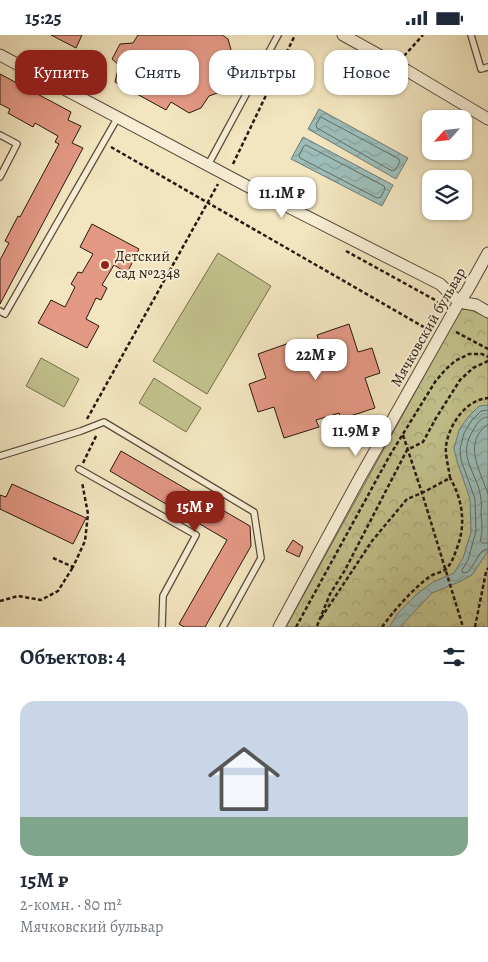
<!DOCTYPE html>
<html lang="ru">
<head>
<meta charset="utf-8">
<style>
  body { margin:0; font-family:Alegreya,serif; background:#f6f6f7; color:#1f2937; height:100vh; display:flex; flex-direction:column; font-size:19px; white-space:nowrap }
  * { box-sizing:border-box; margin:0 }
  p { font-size:16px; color:#747a83 }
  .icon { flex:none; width:28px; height:28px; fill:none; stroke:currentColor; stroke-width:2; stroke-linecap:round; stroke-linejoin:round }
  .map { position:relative; height:592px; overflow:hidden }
  .panel { display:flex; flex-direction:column; background:#fff; flex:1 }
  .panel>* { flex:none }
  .banner { position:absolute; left:15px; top:15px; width:459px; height:45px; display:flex; gap:10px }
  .needle { width:32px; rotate:243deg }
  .controls { position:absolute; left:422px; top:75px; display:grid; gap:10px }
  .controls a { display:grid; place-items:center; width:50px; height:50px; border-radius:10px; background:#fff; box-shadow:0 1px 4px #0004; font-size:25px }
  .price { position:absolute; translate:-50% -42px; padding:0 11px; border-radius:10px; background:#fff; color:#222; font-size:16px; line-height:32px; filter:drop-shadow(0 1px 2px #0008) }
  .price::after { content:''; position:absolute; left:50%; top:30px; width:15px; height:11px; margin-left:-8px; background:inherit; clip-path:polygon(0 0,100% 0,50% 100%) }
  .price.selected { background:#8f2418; color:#fff }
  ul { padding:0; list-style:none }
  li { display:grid; align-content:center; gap:10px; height:265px; padding:0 20px }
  li span { display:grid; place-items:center; height:155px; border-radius:15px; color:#555 }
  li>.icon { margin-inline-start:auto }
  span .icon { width:90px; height:90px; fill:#fffc; stroke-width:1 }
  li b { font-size:21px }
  h2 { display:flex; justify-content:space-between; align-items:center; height:60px; padding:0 20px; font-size:21px }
  .pill { padding:0 18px; border-radius:15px; background:#fff; box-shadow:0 1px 4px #0004; font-size:18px; line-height:45px }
  .pill.selected { background:#8f2418; color:#fff }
  .status { display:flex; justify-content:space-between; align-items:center; height:35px; padding:0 25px; background:#fff; direction:ltr }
  .status svg { height:14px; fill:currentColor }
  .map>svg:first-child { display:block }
</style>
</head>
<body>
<div class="status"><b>15:25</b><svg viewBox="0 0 49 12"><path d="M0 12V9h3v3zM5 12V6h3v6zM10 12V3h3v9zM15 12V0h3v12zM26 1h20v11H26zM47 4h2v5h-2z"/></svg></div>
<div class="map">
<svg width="488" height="592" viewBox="0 0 488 592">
  <defs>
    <pattern id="forest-crowns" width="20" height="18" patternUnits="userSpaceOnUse" patternTransform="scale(1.25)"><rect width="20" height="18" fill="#c2c28c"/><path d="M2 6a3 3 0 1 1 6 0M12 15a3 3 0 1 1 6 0" fill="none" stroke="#a7a678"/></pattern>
    <pattern id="water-waves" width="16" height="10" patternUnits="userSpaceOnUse" patternTransform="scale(1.25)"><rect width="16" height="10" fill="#9cbdb8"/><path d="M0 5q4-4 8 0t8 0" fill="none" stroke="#86a29d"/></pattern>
  </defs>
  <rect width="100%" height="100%" fill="#f2e5bf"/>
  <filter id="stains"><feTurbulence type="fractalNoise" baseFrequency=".004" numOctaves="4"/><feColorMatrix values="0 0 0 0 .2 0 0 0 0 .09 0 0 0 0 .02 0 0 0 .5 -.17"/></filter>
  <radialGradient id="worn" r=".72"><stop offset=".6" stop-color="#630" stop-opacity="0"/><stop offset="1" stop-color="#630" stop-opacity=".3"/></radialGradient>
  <path fill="#c2c28c" stroke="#766d4e" d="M 218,218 L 271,251 L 207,359 L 153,326 Z
    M 41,323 L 79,344 L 64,372 L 26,351 Z
    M 154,343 L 201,373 L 186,397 L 139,368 Z"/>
  <path fill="url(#forest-crowns)" stroke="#766d4e" d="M 461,274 L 471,275 L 488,283 L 488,592 L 286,592 Z"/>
  <path fill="url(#water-waves)" stroke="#6e7b75" d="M 319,74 L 408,123 L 396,144 L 308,94 Z
    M 303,102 L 393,150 L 382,171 L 291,124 Z
    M 488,370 L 488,516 L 472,540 L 459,547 L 432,558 L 400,592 L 389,592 L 399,577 L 418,558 L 433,547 L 454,538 L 463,523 L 471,497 L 470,464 L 457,426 L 454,414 L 459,395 L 468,382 L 479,371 Z"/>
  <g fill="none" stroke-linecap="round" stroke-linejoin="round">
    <path stroke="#626a64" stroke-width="1" d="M 321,82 L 399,124 L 400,127 L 395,135 L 392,136 L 317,93 L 316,90 Z
      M 306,110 L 384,151 L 385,154 L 381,162 L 377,163 L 300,123 L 299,120 L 304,111 Z
      M 488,375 L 481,376 L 472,385 L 464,398 L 460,414 L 461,425 L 475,464 L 476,496 L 468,525 L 462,535 L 462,537 L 465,538 L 469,536 L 482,516 L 484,515 L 488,514
      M 488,382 C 481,382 477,388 474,394 C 455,422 478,437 481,464 C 482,469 481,474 481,479 C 482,489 483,497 480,506 L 482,508 L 488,508
      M 488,389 C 462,408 480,435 488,459"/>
  </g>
  <path fill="#e39884" stroke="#291810" d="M 51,0 L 82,0 L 76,13 Z
    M 138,0 L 222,0 L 228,4 L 233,22 L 227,37 L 229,45 L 223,56 L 209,61 L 201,73 L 189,78 L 171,67 L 166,75 L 115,47 L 119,30 L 112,24 L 120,9 L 133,8 Z
    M 0,39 L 71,77 L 68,85 L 81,91 L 72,108 L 83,113 L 0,269 L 0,225 L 9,208 L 5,206 L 18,181 L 20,182 L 59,109 L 55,107 L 58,101 L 35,88 L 33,92 L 8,78 L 10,74 L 0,69 Z
    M 92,189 L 139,214 L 127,238 L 114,230 L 102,250 L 107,253 L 101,265 L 96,263 L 86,284 L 99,291 L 87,313 L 38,288 L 51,265 L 65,272 L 75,252 L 71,249 L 78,237 L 82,238 L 93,219 L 80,212 Z
    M 349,289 L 358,317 L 372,313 L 380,338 L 365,343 L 375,373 L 341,384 L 339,378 L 316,385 L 319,392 L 284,403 L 274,372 L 258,377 L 249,349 L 266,343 L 258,319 L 292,307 L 294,314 L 319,306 L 317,300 Z
    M 121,416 L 250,491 L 251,511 L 205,592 L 184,592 L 179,589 L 227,505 L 110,436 Z
    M 12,449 L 86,483 L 73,509 L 0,474 L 0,460 L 6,462 Z
    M 293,505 L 303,512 L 299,522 L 286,516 Z"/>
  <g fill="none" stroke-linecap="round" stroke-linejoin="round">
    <g stroke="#5b4b3c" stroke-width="8">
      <path id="service" d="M 471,0 L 481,34 L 488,32
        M 0,100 L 17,109 L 0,142
        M 208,130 L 278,0
        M 0,276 L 5,279 L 118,82
        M 0,421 L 81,396 L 104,387 L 254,477 L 261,523 L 223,592
        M 79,434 L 196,500 L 163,561 L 162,592"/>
    </g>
    <g stroke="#5b4b3c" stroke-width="13">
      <path id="minor" d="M 343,0 L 406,35 L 488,84
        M 0,20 L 247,151 L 440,249 L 459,267 L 476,270 L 488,277
        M 279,592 L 358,446 L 459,267 L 467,256 L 488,218"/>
    </g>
    <path stroke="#291810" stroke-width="2.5" stroke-dasharray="4 2.5" stroke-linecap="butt" d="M 404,21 L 423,0
      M 111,112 L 429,295
      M 233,129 L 295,0
      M 346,216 L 435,265 L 442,273
      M 456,297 L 488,314
      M 87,384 L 218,149
      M 403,400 L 422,458 L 463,592
      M 83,428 L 97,399
      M 53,523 L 73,532 L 85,506 L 88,479 L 82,447
      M 0,566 L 18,561 L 41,565 L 58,556 L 73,532
      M 321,583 L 372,506 L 407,464 L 422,458 L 450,443 C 449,434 445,420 446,411 C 449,390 465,365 488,363
      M 317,591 L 330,559 L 345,535 L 407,415 L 423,407 L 436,383 L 460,345 L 473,333 L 488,326
      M 296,592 L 390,420 L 435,347 L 445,335 L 455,326 L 469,319 L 482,319 L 488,322
      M 382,592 C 396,573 411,556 429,542 C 434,538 442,538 446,534 C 452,528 454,521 457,513 C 466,490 463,465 450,443
      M 475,592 L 486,537 L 488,533"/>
    <use href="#service" stroke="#f7eed5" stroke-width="5.5"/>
    <use href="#minor" stroke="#f7eed5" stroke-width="11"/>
  </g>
  <circle fill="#8f2418" stroke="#f7eed5" stroke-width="2" cx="105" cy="230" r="5"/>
  <g text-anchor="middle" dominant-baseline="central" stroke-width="4" stroke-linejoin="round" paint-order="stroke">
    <g font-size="15" fill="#291810" stroke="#f7eed5" text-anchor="start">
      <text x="115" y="221">Детский<tspan x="115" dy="17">сад №2348</tspan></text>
    </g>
    <g font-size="15" fill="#291810" stroke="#f7eed5">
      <text transform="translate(428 292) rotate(-60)">Мячковский бульвар</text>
    </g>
  </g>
  <rect width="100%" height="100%" filter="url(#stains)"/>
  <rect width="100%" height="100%" fill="url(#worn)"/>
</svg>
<div class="controls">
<a><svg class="needle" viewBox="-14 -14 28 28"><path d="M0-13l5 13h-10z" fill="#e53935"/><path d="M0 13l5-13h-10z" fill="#747a83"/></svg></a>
<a><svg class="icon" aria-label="layers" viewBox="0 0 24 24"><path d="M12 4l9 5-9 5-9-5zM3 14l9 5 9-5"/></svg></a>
</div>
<b class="price" style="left:282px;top:184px">11.1M ₽</b>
<b class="price" style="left:316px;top:346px">22M ₽</b>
<b class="price" style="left:356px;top:422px">11.9M ₽</b>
<b class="price selected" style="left:195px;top:498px">15M ₽</b>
<div class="banner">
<a class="pill selected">Купить</a>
<a class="pill">Снять</a>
<a class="pill">Фильтры</a>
<a class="pill">Новое</a>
</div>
</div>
<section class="panel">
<h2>Объектов: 4<svg class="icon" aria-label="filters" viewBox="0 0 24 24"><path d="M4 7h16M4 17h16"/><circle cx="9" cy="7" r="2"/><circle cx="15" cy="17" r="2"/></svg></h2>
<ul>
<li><span style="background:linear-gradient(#c9d6e8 75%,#7fa58c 0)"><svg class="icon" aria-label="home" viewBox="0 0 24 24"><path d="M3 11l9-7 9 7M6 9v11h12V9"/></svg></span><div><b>15M ₽</b><p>2-комн. · 80 m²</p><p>Мячковский бульвар</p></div></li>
</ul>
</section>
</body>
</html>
